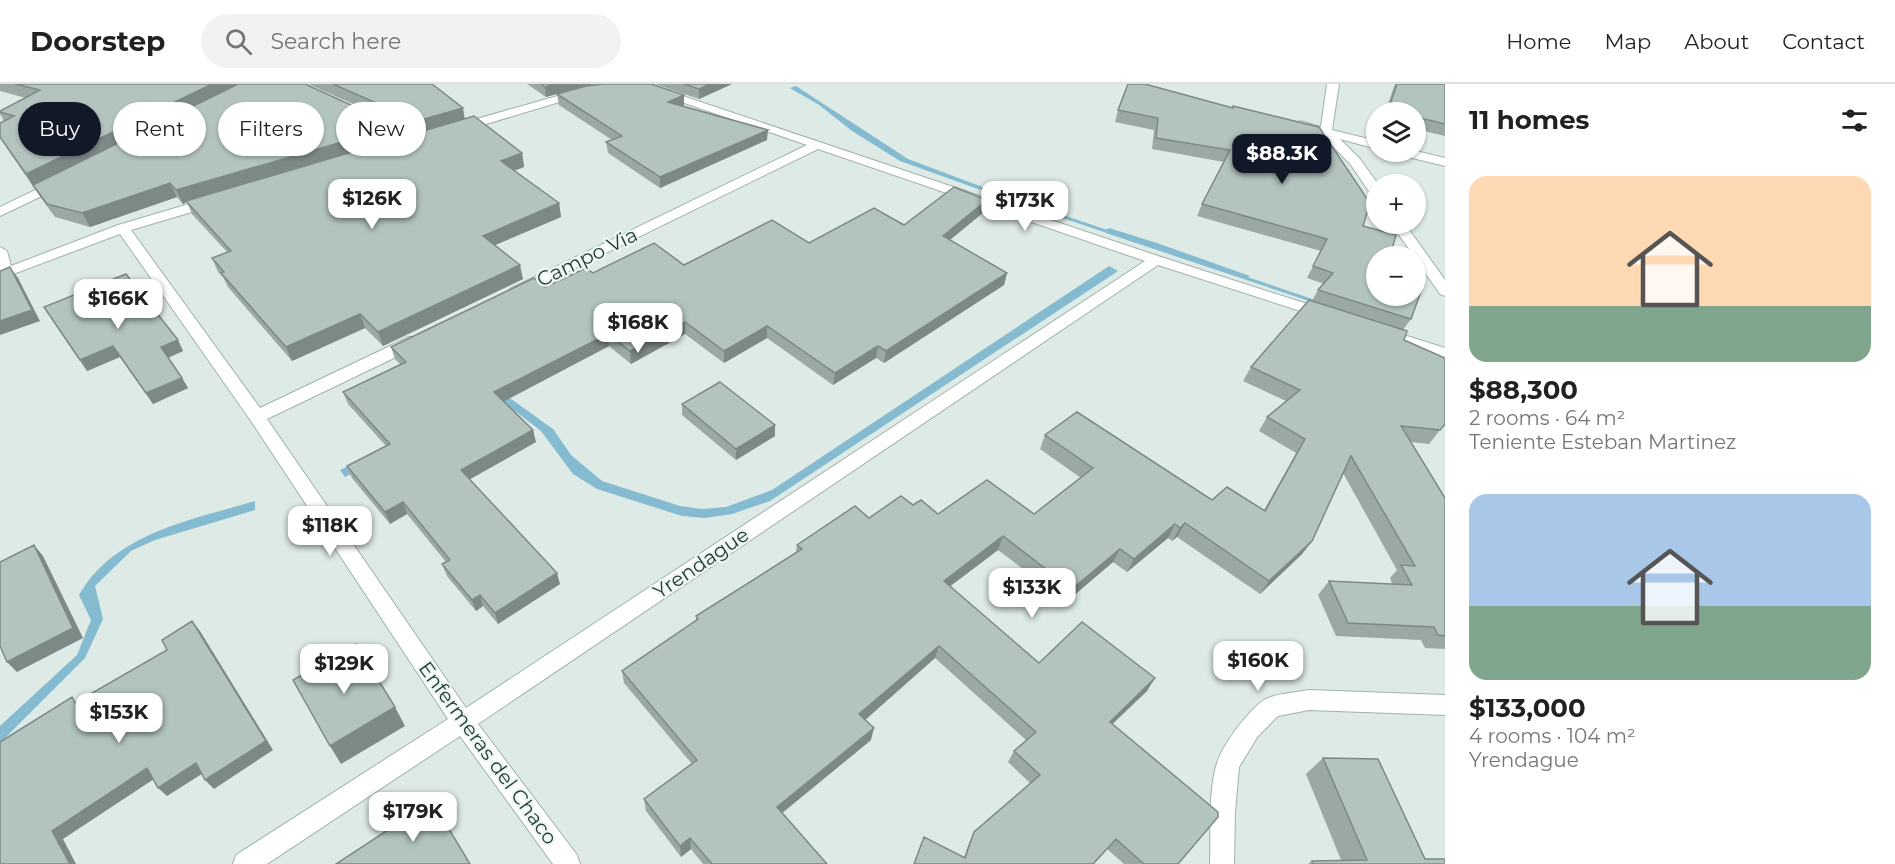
<!DOCTYPE html>
<html lang="en">
<head>
<meta charset="utf-8">
<style>
  body { margin:0; font-family:Montserrat,sans-serif; background:#f2f2f2; color:#202124; height:100vh; display:flex; flex-direction:column; font-size:22px; white-space:nowrap }
  * { box-sizing:border-box; margin:0 }
  p { font-size:20px; color:#757577 }
  .icon { flex:none; width:33px; height:33px; fill:none; stroke:currentColor; stroke-width:2; stroke-linecap:round; stroke-linejoin:round }
  .map { position:relative; flex:1; overflow:hidden }
  .panel { display:flex; flex-direction:column; background:#fff; width:450px }
  .panel>* { flex:none }
  .banner { position:absolute; left:18px; top:18px; width:570px; height:54px; display:flex; gap:12px }
  .controls { position:absolute; left:1366px; top:18px; display:grid; gap:12px }
  .controls a { display:grid; place-items:center; width:60px; height:60px; border-radius:50%; background:#fff; box-shadow:0 2px 4px #0004; font-size:30px }
  .price { position:absolute; translate:-50% -51px; padding:0 14px; border-radius:12px; background:#fff; color:#222; font-size:20px; line-height:39px; filter:drop-shadow(0 2px 3px #0008) }
  .price::after { content:''; position:absolute; left:50%; top:36px; width:18px; height:14px; margin-left:-9px; background:inherit; clip-path:polygon(0 0,100% 0,50% 100%) }
  .price.current { background:#111827; color:#fff }
  ul { padding:0; list-style:none }
  li { display:grid; align-content:center; gap:12px; height:318px; padding:0 24px }
  li span { display:grid; place-items:center; height:186px; border-radius:18px; color:#555 }
  li>.icon { margin-inline-start:auto }
  span .icon { width:108px; height:108px; fill:#fffc; stroke-width:1 }
  li b { font-size:26px }
  h2 { display:flex; justify-content:space-between; align-items:center; height:72px; padding:0 24px; font-size:26px }
  .chip { padding:0 21px; border-radius:27px; background:#fff; box-shadow:0 2px 4px #0004; font-size:21px; line-height:54px }
  .chip.current { background:#111827; color:#fff }
  header { display:flex; align-items:center; gap:36px; box-sizing:border-box; height:84px; padding:0 30px; background:#fff; border-bottom:2px solid #e0e0e0 }
  header strong { font-size:28px }
  nav { display:flex; gap:33px; margin-inline-start:auto; font-size:21px }
  .search { width:420px; height:54px; background:#f2f2f2; display:flex; align-items:center; gap:15px; box-sizing:border-box; padding:0 21px; border-radius:33px; color:#757577; font-size:22px }
  main { display:flex; flex:1; min-height:0 }
  .map>svg:first-child { display:block }
</style>
</head>
<body>
<header>
<strong>Doorstep</strong>
<div class="search"><svg class="icon" aria-label="search" viewBox="0 0 24 24"><circle cx="10" cy="10" r="6"/><path d="M15 15l6 6"/></svg>Search here</div>
<nav><a>Home</a><a>Map</a><a>About</a><a>Contact</a></nav>
</header>
<main>
<div class="map">
<svg width="1445" height="780" viewBox="0 0 1445 780">
  <rect width="100%" height="100%" fill="#deeae6"/>
  <path fill="#84bbd0" d="M 796,2 L 908,75 L 1009,113 L 1396,243 L 1395,246 L 1006,115 L 900,77 L 852,47 L 819,21 L 790,4 Z
    M 1109,182 L 1118,187 L 770,417 L 732,430 L 705,434 L 682,432 L 597,405 L 573,390 L 541,347 L 499,315 L 345,393 L 340,386 L 498,309 L 507,312 L 553,345 L 571,371 L 602,397 L 680,422 L 702,425 L 726,423 L 772,406 Z
    M 255,417 L 255,426 L 155,456 L 131,467 L 95,502 L 103,535 L 85,574 L 0,659 L 0,642 L 77,571 L 91,536 L 79,511 C 114,449 192,436 255,417 Z"/>
  <g fill="none" stroke-linecap="round" stroke-linejoin="round">
    <path fill="#84bbd0" fill-rule="evenodd" d="M 1109,144 L 1157,159 L 1250,192 L 1245,195 L 1242,194 L 1106,149 L 1104,147 Z"/>
    <g stroke="#a1b1ad" stroke-width="2">
      <path id="minor" d="M 582,5 L 586,6 L 586,10 L 463,47 L 455,47 L 453,44 L 455,41 Z
        M 662,5 L 1161,173 L 1329,227 L 1332,230 L 1329,233 L 1319,233 L 1158,181 L 478,640 L 577,771 L 580,780 L 553,780 L 460,652 L 267,780 L 233,780 L 236,771 L 448,635 L 251,337 L 120,150 L 0,195 L 0,163 L 7,167 L 11,182 L 118,141 L 209,114 L 219,114 L 221,117 L 219,120 L 131,146 L 260,324 L 409,253 L 421,253 L 423,257 L 421,261 L 267,335 L 466,624 L 1145,177 L 818,65 L 520,211 L 510,211 L 508,208 L 510,205 L 807,61 L 658,10 L 658,6 Z
        M 376,33 L 422,53 L 424,56 L 418,60 L 414,59 L 372,40 L 372,34 Z
        M 60,94 L 67,98 L 65,101 L 0,132 L 0,123 Z
        M 1382,244 L 1445,264 L 1445,274 L 1376,253 L 1374,249 L 1376,245 Z
        M 1309,606 L 1445,611 L 1445,631 L 1309,626 L 1278,632 L 1258,652 L 1239,683 L 1235,728 L 1234,780 L 1210,780 C 1211,751 1208,706 1217,679 C 1223,660 1248,627 1264,616 C 1275,609 1296,609 1309,606 Z"/>
    </g>
    <g stroke="#a1b1ad" stroke-width="2">
      <path id="tertiary" d="M 1327,0 L 1339,0 L 1332,46 L 1377,57 L 1377,65 L 1340,55 L 1360,75 L 1378,100 L 1377,113 L 1372,112 L 1351,81 L 1321,50 L 1296,44 L 1294,41 L 1300,37 L 1321,43 Z
        M 1416,67 L 1445,74 L 1445,82 L 1400,71 L 1398,68 Z
        M 1391,140 L 1405,140 L 1445,196 L 1445,212 L 1440,210 L 1416,176 L 1416,172 L 1414,172 Z"/>
    </g>
    <use href="#minor" fill="#fff" fill-rule="evenodd"/>
    <use href="#tertiary" fill="#fff" fill-rule="evenodd"/>
  </g>
  <path fill="#9aa9a4" d="M 0,0 L 305,0 L 397,42 L 400,54 L 418,49 L 308,0 L 432,0 L 465,35 L 522,69 L 524,83 L 514,87 L 559,119 L 561,133 L 495,161 L 523,195 L 383,262 L 365,244 L 292,277 L 228,203 L 223,193 L 218,188 L 212,174 L 227,168 L 192,130 L 187,118 L 183,120 L 177,113 L 90,143 L 55,133 L 41,114 L 0,54 L 0,39 L 4,37 L 0,30 L 0,27 L 26,14 L 0,7 Z
    M 527,0 L 596,0 L 584,2 L 546,13 Z
    M 655,0 L 732,0 L 699,15 Z
    M 1395,0 L 1445,0 L 1445,52 L 1416,45 L 1416,28 L 1385,28 Z
    M 557,10 L 684,11 L 684,21 L 683,22 L 767,56 L 660,104 L 608,69 L 606,58 L 612,56 L 559,21 Z
    M 1233,22 L 1363,142 L 1377,172 L 1411,235 L 1403,246 L 1404,256 L 1440,346 L 1429,360 L 1411,358 L 1445,414 L 1445,565 L 1425,564 L 1421,556 L 1336,552 L 1318,511 L 1329,497 L 1392,500 L 1390,494 L 1397,486 L 1343,389 L 1312,457 L 1302,470 L 1260,510 L 1177,453 L 1172,457 L 1168,454 L 1127,488 L 1113,478 L 1066,518 L 998,466 L 950,502 L 1039,579 L 1147,607 L 1112,640 L 1178,780 L 1124,780 L 1107,765 L 1094,780 L 964,773 L 969,759 L 974,748 L 1030,699 L 1008,678 L 1014,667 L 1026,656 L 935,574 L 865,636 L 871,656 L 782,729 L 827,780 L 703,780 L 691,765 L 681,773 L 646,727 L 644,715 L 692,680 L 624,599 L 622,587 L 696,537 L 696,532 L 796,468 L 797,461 L 869,434 L 913,421 L 938,430 L 1034,430 L 1081,394 L 1040,365 L 1045,351 L 1212,416 L 1264,426 L 1296,369 L 1259,347 L 1267,333 L 1286,317 L 1243,297 L 1251,283 L 1312,217 L 1318,206 L 1324,200 L 1307,194 L 1321,167 L 1197,132 L 1202,120 L 1224,78 L 1152,65 L 1154,46 L 1115,38 L 1118,26 L 1233,24 Z
    M 987,116 L 984,128 L 950,156 L 1007,189 L 1004,201 L 884,279 L 876,274 L 833,301 L 767,254 L 724,279 L 685,250 L 631,280 L 609,262 L 504,317 L 536,358 L 470,395 L 560,500 L 498,540 L 483,522 L 476,527 L 447,492 L 442,480 L 446,478 L 407,430 L 390,440 L 352,394 L 347,382 L 386,362 L 348,320 L 343,308 L 400,280 L 395,275 L 391,263 L 545,203 L 593,189 L 684,181 L 904,141 Z
    M 44,223 L 178,256 L 183,267 L 168,274 L 182,294 L 188,304 L 153,320 L 120,273 L 87,287 Z
    M 682,320 L 775,341 L 775,352 L 736,376 L 682,331 Z
    M 1323,674 L 1425,775 L 1445,780 L 1308,780 L 1312,777 L 1341,776 L 1306,690 Z"/>
  <path fill="#7d8986" d="M 212,0 L 243,0 L 34,104 L 26,90 Z
    M 555,0 L 596,0 L 584,2 L 546,13 L 545,3 Z
    M 710,0 L 732,0 L 699,15 L 699,5 Z
    M 684,11 L 684,21 L 668,28 L 668,18 Z
    M 463,24 L 465,36 L 420,50 L 417,37 Z
    M 397,42 L 401,56 L 186,117 L 187,118 L 183,120 L 176,106 Z
    M 768,46 L 767,56 L 660,104 L 660,93 Z
    M 522,69 L 524,83 L 504,90 L 501,77 Z
    M 170,99 L 177,113 L 90,143 L 82,129 Z
    M 987,116 L 984,128 L 940,164 L 943,152 Z
    M 559,119 L 561,133 L 486,165 L 483,152 Z
    M 520,181 L 523,195 L 383,262 L 378,248 Z
    M 10,183 L 18,194 L 40,237 L 0,251 L 0,237 Z
    M 1007,189 L 1004,201 L 884,279 L 886,267 Z
    M 360,230 L 365,244 L 292,277 L 286,263 Z
    M 685,238 L 685,250 L 631,280 L 630,267 Z
    M 767,242 L 767,254 L 724,279 L 724,267 Z
    M 608,250 L 609,262 L 497,321 L 494,308 Z
    M 178,256 L 183,267 L 167,274 L 161,263 Z
    M 113,262 L 120,273 L 87,287 L 80,276 Z
    M 878,262 L 876,274 L 833,301 L 835,289 Z
    M 182,294 L 188,304 L 153,320 L 146,309 Z
    M 775,341 L 775,352 L 736,376 L 736,365 Z
    M 533,346 L 536,358 L 465,398 L 461,386 Z
    M 403,418 L 407,430 L 390,440 L 385,428 Z
    M 1185,439 L 1177,453 L 1172,457 L 1180,444 Z
    M 1175,440 L 1168,454 L 1127,488 L 1134,475 Z
    M 1003,452 L 998,466 L 940,510 L 944,497 Z
    M 1312,457 L 1302,470 L 1260,510 L 1269,497 Z
    M 34,461 L 43,472 L 83,554 L 17,588 L 7,578 Z
    M 1120,465 L 1113,478 L 1066,518 L 1072,505 Z
    M 557,489 L 560,500 L 498,540 L 495,529 Z
    M 480,511 L 483,522 L 476,527 L 472,516 Z
    M 192,537 L 200,547 L 273,666 L 214,705 L 205,696 Z
    M 939,562 L 935,574 L 857,643 L 859,630 Z
    M 1155,594 L 1147,607 L 1102,650 L 1110,638 Z
    M 395,623 L 405,642 L 341,680 L 330,662 Z
    M 874,644 L 871,656 L 776,734 L 777,723 Z
    M 196,679 L 205,688 L 167,712 L 158,704 Z
    M 147,684 L 157,693 L 63,755 L 76,780 L 70,780 L 52,747 Z
    M 690,754 L 691,765 L 681,773 L 680,762 Z"/>
  <path fill="#b3c4bf" stroke="#7d8986" stroke-width="1.5" d="M 15,0 L 212,0 L 26,90 L 0,53 L 0,39 L 14,32 L 0,28 L 0,27 L 40,6 Z
    M 238,0 L 305,0 L 397,42 L 176,106 L 170,99 L 82,129 L 47,120 L 33,101 Z
    M 333,0 L 432,0 L 463,24 L 417,37 Z
    M 541,0 L 555,0 L 545,3 Z
    M 604,0 L 651,0 L 684,11 L 668,18 L 768,46 L 660,93 L 606,58 L 622,52 L 557,10 L 586,2 Z
    M 684,0 L 710,0 L 699,5 Z
    M 1128,0 L 1145,0 L 1233,24 L 1233,22 L 1319,43 L 1370,119 L 1363,142 L 1396,151 L 1390,172 L 1377,172 L 1377,212 L 1416,212 L 1416,199 L 1423,202 L 1411,235 L 1318,206 L 1333,189 L 1313,182 L 1327,155 L 1202,120 L 1230,66 L 1156,54 L 1158,34 L 1118,26 Z
    M 1397,0 L 1445,0 L 1445,40 L 1416,33 L 1416,28 L 1397,28 L 1388,26 Z
    M 474,32 L 522,69 L 501,77 L 559,119 L 483,152 L 520,181 L 378,248 L 360,230 L 286,263 L 221,189 L 224,188 L 212,174 L 231,167 L 186,117 Z
    M 954,103 L 987,116 L 943,152 L 1007,189 L 886,267 L 878,262 L 835,289 L 767,242 L 724,267 L 685,238 L 630,267 L 608,250 L 494,308 L 533,346 L 461,386 L 557,489 L 495,529 L 480,511 L 472,516 L 442,480 L 450,476 L 403,418 L 385,428 L 347,382 L 390,360 L 343,308 L 406,278 L 391,263 L 534,194 L 545,203 L 586,184 L 593,189 L 654,159 L 684,181 L 772,136 L 809,159 L 874,124 L 904,141 Z
    M 10,183 L 32,226 L 0,237 L 0,187 Z
    M 126,190 L 178,256 L 161,263 L 182,294 L 146,309 L 113,262 L 80,276 L 44,223 Z
    M 1309,216 L 1407,247 L 1404,256 L 1445,274 L 1445,340 L 1440,346 L 1401,342 L 1445,414 L 1445,552 L 1438,551 L 1434,543 L 1348,539 L 1329,497 L 1412,501 L 1401,481 L 1415,482 L 1351,372 L 1312,457 L 1269,497 L 1185,439 L 1180,444 L 1175,440 L 1134,475 L 1120,465 L 1072,505 L 1003,452 L 944,497 L 1039,579 L 1082,538 L 1155,594 L 1110,638 L 1218,728 L 1218,733 L 1178,780 L 1144,780 L 1116,755 L 1093,780 L 914,780 L 924,753 L 965,774 L 974,748 L 1040,691 L 1014,667 L 1036,648 L 939,562 L 859,630 L 874,644 L 777,723 L 827,780 L 712,780 L 690,754 L 680,762 L 644,715 L 697,676 L 622,587 L 698,535 L 696,532 L 802,465 L 797,461 L 855,422 L 869,434 L 901,412 L 913,421 L 921,416 L 938,430 L 987,396 L 1034,430 L 1093,384 L 1045,351 L 1077,328 L 1212,416 L 1227,403 L 1265,427 L 1305,355 L 1267,333 L 1300,306 L 1251,283 Z
    M 720,298 L 775,341 L 736,365 L 682,320 Z
    M 34,461 L 73,544 L 7,578 L 0,562 L 0,478 Z
    M 192,537 L 266,657 L 205,696 L 196,679 L 158,704 L 147,684 L 52,747 L 70,780 L 0,780 L 0,658 L 72,613 L 75,619 L 167,566 L 162,556 Z
    M 356,560 L 395,623 L 330,662 L 293,596 Z
    M 1323,674 L 1378,675 L 1425,775 L 1445,775 L 1445,780 L 1313,780 L 1312,777 L 1367,776 Z
    M 432,717 L 470,780 L 336,780 Z"/>
  <g text-anchor="middle" dominant-baseline="central" stroke-width="4.5" stroke-linejoin="round" paint-order="stroke">
    <g font-size="20" fill="#1f3935" stroke="#eef6f3">
      <text transform="translate(587 173) rotate(-26)">Campo Via</text>
      <text transform="translate(701 479) rotate(-34)">Yrendague</text>
      <text transform="translate(488 669) rotate(54)">Enfermeras del Chaco</text>
    </g>
  </g>
</svg>
<div class="controls">
<a><svg class="icon" aria-label="layers" viewBox="0 0 24 24"><path d="M12 4l9 5-9 5-9-5zM3 14l9 5 9-5"/></svg></a>
<a>+</a>
<a>−</a>
</div>
<b class="price current" style="left:1282px;top:101px">$88.3K</b>
<b class="price" style="left:372px;top:146px">$126K</b>
<b class="price" style="left:1025px;top:148px">$173K</b>
<b class="price" style="left:118px;top:246px">$166K</b>
<b class="price" style="left:638px;top:270px">$168K</b>
<b class="price" style="left:330px;top:473px">$118K</b>
<b class="price" style="left:1032px;top:535px">$133K</b>
<b class="price" style="left:1258px;top:608px">$160K</b>
<b class="price" style="left:344px;top:611px">$129K</b>
<b class="price" style="left:119px;top:660px">$153K</b>
<b class="price" style="left:413px;top:759px">$179K</b>
<div class="banner">
<a class="chip current">Buy</a>
<a class="chip">Rent</a>
<a class="chip">Filters</a>
<a class="chip">New</a>
</div>
</div>
<section class="panel">
<h2>11 homes<svg class="icon" aria-label="filters" viewBox="0 0 24 24"><path d="M4 7h16M4 17h16"/><circle cx="9" cy="7" r="2"/><circle cx="15" cy="17" r="2"/></svg></h2>
<ul>
<li><span style="background:linear-gradient(#ffd9b3 70%,#7fa58c 0)"><svg class="icon" aria-label="home" viewBox="0 0 24 24"><path d="M3 11l9-7 9 7M6 9v11h12V9"/></svg></span><div><b>$88,300</b><p>2 rooms · 64 m²</p><p>Teniente Esteban Martinez</p></div></li>
<li><span style="background:linear-gradient(#a9c7e8 60%,#7fa58c 0)"><svg class="icon" aria-label="home" viewBox="0 0 24 24"><path d="M3 11l9-7 9 7M6 9v11h12V9"/></svg></span><div><b>$133,000</b><p>4 rooms · 104 m²</p><p>Yrendague</p></div></li>
</ul>
</section>
</main>
</body>
</html>
